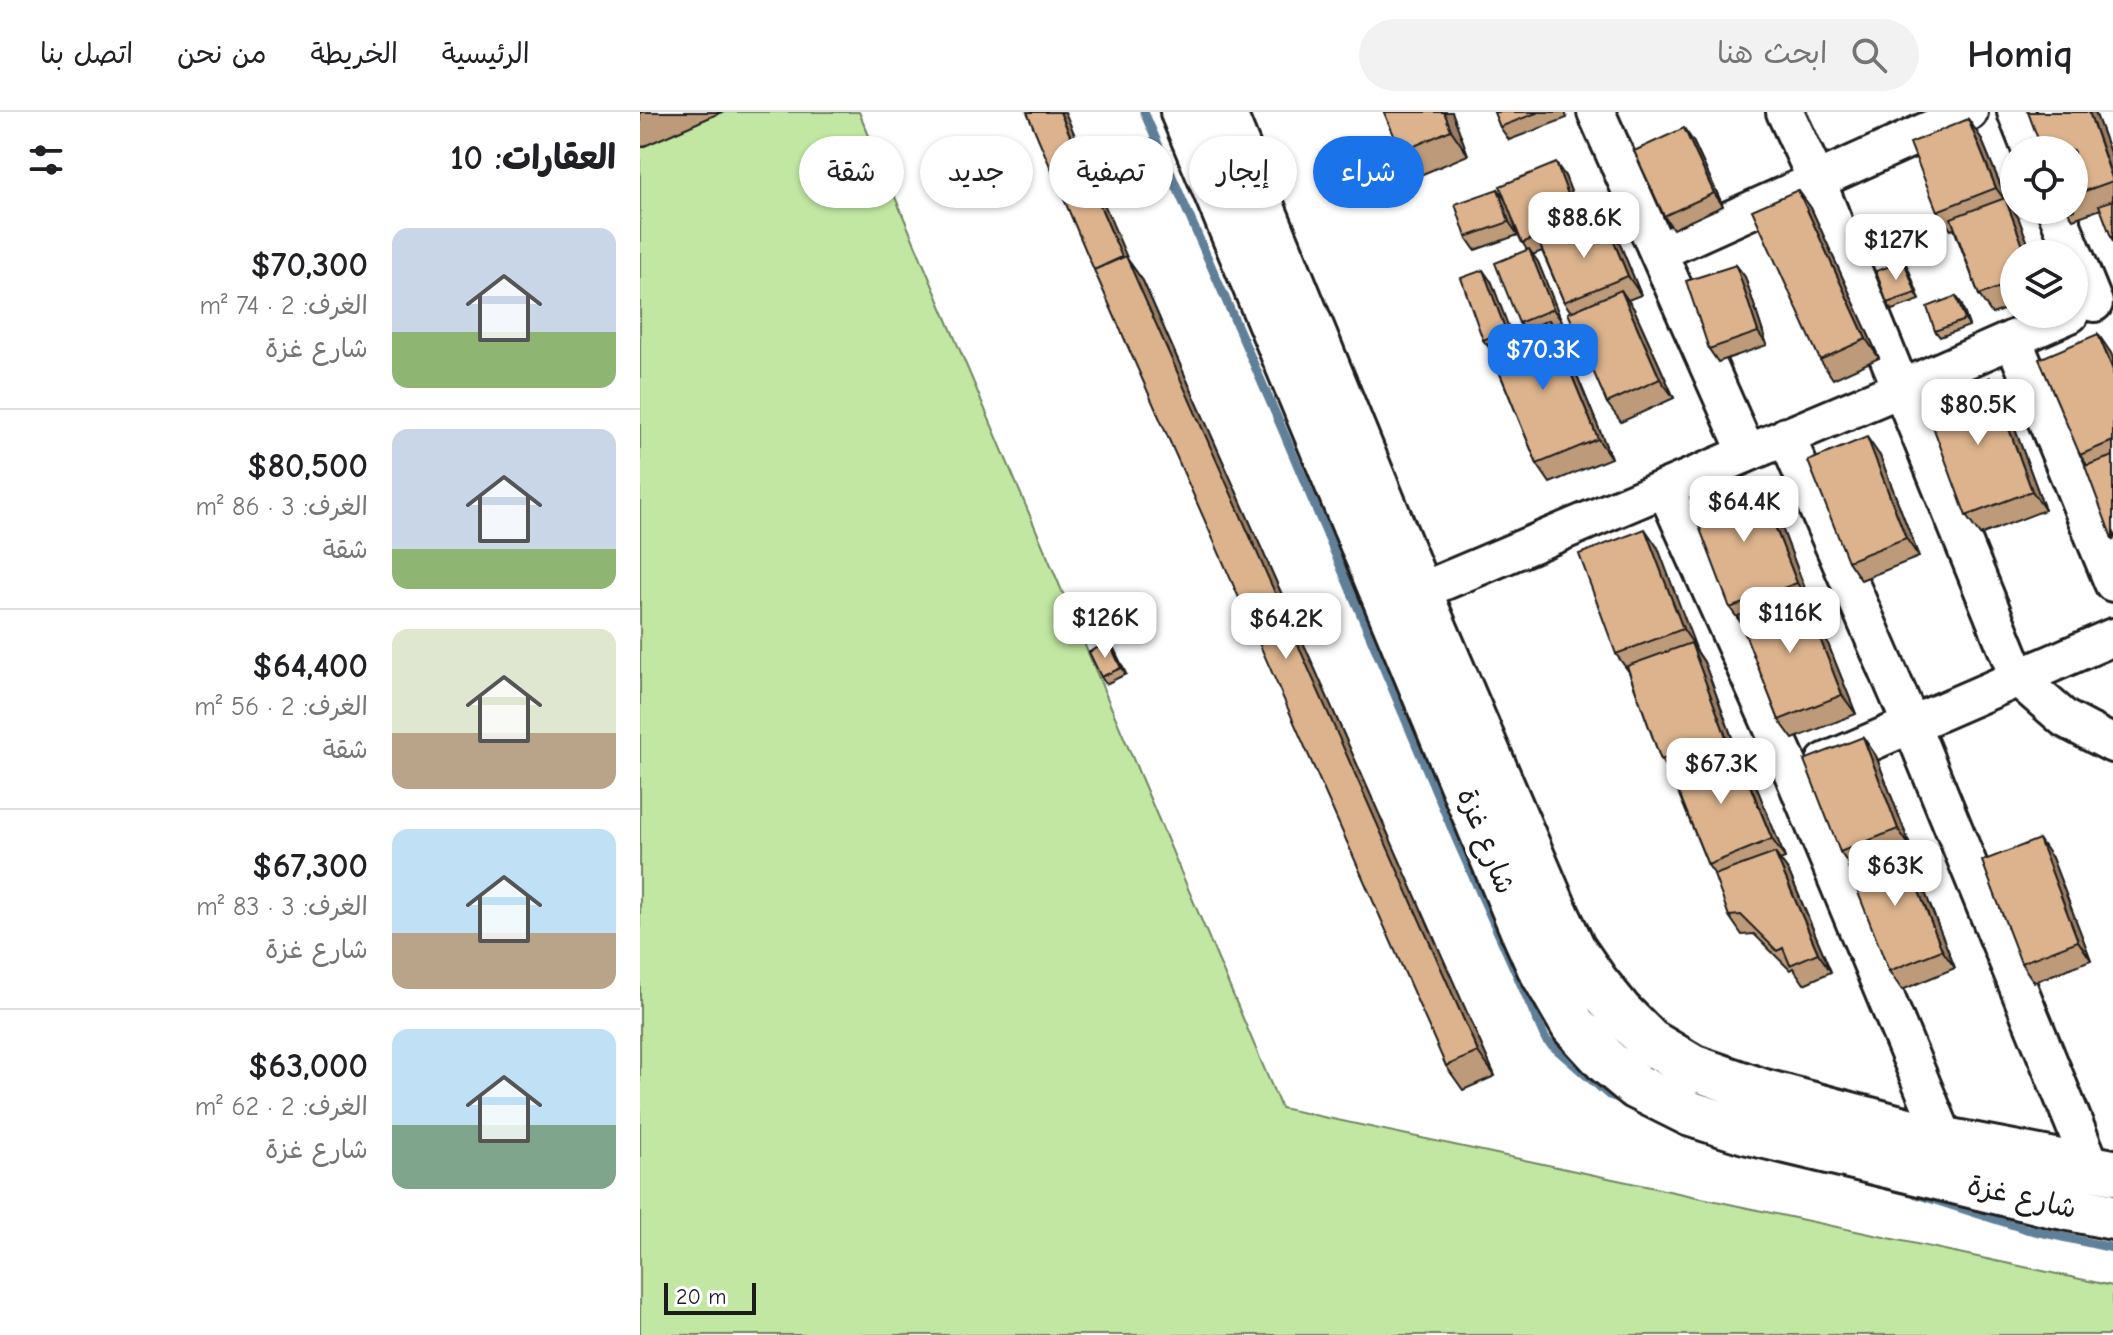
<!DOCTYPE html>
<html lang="ar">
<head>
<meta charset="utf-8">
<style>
  body { margin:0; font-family:"Comic Neue","Playpen Sans Arabic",sans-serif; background:#f2f2f2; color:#202124; direction:rtl; height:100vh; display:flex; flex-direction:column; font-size:30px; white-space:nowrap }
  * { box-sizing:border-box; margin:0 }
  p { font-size:26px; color:#757577 }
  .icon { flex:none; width:44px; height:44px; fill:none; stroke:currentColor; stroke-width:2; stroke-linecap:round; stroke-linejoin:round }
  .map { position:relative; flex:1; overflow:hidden; direction:ltr }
  .side { display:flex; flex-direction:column; background:#fff; width:640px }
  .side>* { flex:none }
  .banner { position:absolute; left:24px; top:24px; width:760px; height:72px; direction:rtl; display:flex; gap:16px }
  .controls { position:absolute; left:1360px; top:24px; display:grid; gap:16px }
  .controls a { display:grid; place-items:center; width:88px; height:88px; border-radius:50%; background:#fff; box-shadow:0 2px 6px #0004; font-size:40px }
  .scale { position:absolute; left:24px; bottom:20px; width:92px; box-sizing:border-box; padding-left:8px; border:4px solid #1c1c1c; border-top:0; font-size:22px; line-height:28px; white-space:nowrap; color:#1c1c1c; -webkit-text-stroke:6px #fff; paint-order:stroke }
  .price { position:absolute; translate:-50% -68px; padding:0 18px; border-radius:16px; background:#fff; color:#222; font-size:26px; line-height:52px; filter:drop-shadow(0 2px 4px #0008) }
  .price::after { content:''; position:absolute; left:50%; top:48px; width:24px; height:18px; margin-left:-12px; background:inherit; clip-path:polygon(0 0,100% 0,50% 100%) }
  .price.on { background:#1a73e8; color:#fff }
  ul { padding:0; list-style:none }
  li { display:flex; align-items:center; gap:24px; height:200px; padding:0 24px }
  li+li { border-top:2px solid #e0e0e0 }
  li span { display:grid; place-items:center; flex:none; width:224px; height:160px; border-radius:16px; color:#555 }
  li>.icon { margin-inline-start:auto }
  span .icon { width:96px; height:96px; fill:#fffc; stroke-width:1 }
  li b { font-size:34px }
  h2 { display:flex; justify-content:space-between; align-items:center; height:96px; padding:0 24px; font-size:34px }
  .chip { padding:0 28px; border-radius:36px; background:#fff; box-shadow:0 2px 6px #0004; font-size:28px; line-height:72px }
  .chip.on { background:#1a73e8; color:#fff }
  header { display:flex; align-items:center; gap:48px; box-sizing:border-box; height:112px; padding:0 40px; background:#fff; border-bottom:2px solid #e0e0e0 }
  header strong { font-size:38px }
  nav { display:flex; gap:44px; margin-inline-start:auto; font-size:28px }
  .search { width:560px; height:72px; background:#f2f2f2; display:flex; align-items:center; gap:20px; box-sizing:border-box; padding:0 28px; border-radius:44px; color:#757577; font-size:30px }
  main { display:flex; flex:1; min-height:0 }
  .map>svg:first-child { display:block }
</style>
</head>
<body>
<header>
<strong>Homiq</strong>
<div class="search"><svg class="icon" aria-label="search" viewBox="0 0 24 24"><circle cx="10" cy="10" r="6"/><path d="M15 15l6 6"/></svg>ابحث هنا</div>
<nav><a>الرئيسية</a><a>الخريطة</a><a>من نحن</a><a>اتصل بنا</a></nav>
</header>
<main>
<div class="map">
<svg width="1473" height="1223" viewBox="0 0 1473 1223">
  <rect width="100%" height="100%" fill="#fff"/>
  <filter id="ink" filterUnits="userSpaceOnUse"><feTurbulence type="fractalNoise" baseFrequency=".0125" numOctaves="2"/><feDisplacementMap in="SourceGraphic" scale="16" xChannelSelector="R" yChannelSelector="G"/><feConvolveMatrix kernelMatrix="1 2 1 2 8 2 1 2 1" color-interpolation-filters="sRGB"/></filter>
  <g filter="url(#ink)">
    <path fill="#c1e7a2" stroke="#6e825f" stroke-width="2" d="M 0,0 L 219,0 L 641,996 L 1473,1174 L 1473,1223 L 0,1223 Z"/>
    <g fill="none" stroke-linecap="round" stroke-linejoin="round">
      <path stroke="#618099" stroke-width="9" d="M 504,0 L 643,319 L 818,731 L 906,928 L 969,983 L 984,988
        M 1276,1082 L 1386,1117 L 1473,1136"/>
      <g stroke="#1c1c1c" stroke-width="42">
        <path id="street" d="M 956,0 L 1107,341
          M 1145,0 L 1176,67 L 1379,567 L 1425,607 L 1473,632
          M 1376,0 L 1391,38
          M 1416,98 L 1454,191
          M 1018,140 L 1329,0
          M 1373,227 L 1473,471
          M 1146,324 L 1271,612 L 1452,1056
          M 1025,376 L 1154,664 L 1305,1028
          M 779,480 L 1262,276 L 1430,202
          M 1185,650 L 1473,525"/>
      </g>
      <g stroke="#1c1c1c" stroke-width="50">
        <path id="secondary" d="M 543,0 L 882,816 L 899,854 L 933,913 L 967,950 L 997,975 L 1051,1002 L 1105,1019 L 1414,1093 L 1473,1105
          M 583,0 L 779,480 L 916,801 L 933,837 L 955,869 L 980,900 L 1010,930 L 1052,955 L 1124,980 L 1305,1028 L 1473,1060"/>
      </g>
      <use href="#street" stroke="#fff" stroke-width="36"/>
      <use href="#secondary" stroke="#fff" stroke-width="44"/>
    </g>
    <path fill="#bd9a79" stroke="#1c1c1c" stroke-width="2" d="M 0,0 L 82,0 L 0,36 Z
      M 744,0 L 812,0 L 828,43 L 778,64 L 761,40 Z
      M 854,0 L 925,0 L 927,6 L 869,28 L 860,15 Z
      M 1388,0 L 1455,0 L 1473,49 L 1473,130 L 1461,97 L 1433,107 L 1427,98 L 1434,98 L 1434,38 Z
      M 1328,7 L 1341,26 L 1367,89 L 1378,105 L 1392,142 L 1374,142 L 1374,194 L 1352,202 L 1339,183 L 1314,117 L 1311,118 L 1297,99 Z
      M 1053,29 L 1083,94 L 1033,117 L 1024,104 Z
      M 925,64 L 944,114 L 977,125 L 1001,183 L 988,188 L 994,197 L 1034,286 L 981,310 L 967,291 L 931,200 L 924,190 L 902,139 L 892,143 L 898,150 L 922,210 L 913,214 L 922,227 L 971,346 L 910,371 L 897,352 L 850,237 L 843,228 L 852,171 L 871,223 L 884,218 L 879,211 L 887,138 L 878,123 L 835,138 L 826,125 L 858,77 L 865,87 Z
      M 1158,78 L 1171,96 L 1239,246 L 1193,267 L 1180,248 Z
      M 488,148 L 503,169 L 855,964 L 823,978 L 806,954 Z
      M 1264,149 L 1268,156 L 1280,188 L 1252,198 L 1247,191 Z
      M 1096,153 L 1105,165 L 1127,233 L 1078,250 L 1069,237 Z
      M 1316,184 L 1321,191 L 1329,214 L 1300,225 L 1295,219 Z
      M 1458,222 L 1473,246 L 1473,429 L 1447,353 L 1440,343 Z
      M 1350,266 L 1363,285 L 1405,398 L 1340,423 L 1326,404 Z
      M 1240,344 L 1279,445 L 1221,468 L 1208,449 Z
      M 1117,368 L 1131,387 L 1170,490 L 1169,490 L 1174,497 L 1216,602 L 1153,627 L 1139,608 L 1101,511 L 1090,496 Z
      M 1018,436 L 1055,536 L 1064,550 L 1097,639 L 1108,654 L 1145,746 L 1140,748 L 1149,760 L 1191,860 L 1164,872 L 1153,856 L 1150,858 L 1114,822 L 1102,823 L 1089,804 L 1075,763 L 1068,753 L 1031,663 L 1021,648 L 989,560 L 976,542 Z
      M 469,530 L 474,537 L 486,562 L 466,572 L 461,565 Z
      M 1223,625 L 1236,644 L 1271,736 L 1264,739 L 1274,753 L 1315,856 L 1262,878 L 1249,859 L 1210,754 L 1200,740 Z
      M 1412,746 L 1451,848 L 1394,870 L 1381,851 Z"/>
    <path fill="#9a7d63" stroke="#1c1c1c" stroke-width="2" d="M 420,0 L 425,0 L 488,148 L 503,169 L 855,964 L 838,940 L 482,145 Z
      M 804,0 L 812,0 L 828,43 L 811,18 Z
      M 1449,0 L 1455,0 L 1473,49 L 1473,67 Z
      M 1328,7 L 1341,26 L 1367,89 L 1378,105 L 1392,142 L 1386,142 L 1367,91 L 1356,76 Z
      M 1044,16 L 1053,29 L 1083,94 L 1074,81 Z
      M 916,51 L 925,64 L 947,121 L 938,109 Z
      M 858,77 L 867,90 L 878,123 L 869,110 Z
      M 1158,78 L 1171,96 L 1239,246 L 1226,227 Z
      M 964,106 L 977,125 L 1001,183 L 988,164 Z
      M 889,137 L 898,150 L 922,210 L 913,197 Z
      M 1264,149 L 1268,156 L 1280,188 L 1276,181 Z
      M 1096,153 L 1105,165 L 1127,233 L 1118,220 Z
      M 843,158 L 852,171 L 875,232 L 866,219 Z
      M 981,178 L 994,197 L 1034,286 L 1020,267 Z
      M 1316,184 L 1321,191 L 1329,214 L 1325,208 Z
      M 909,208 L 922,227 L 971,346 L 958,327 Z
      M 1458,222 L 1471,241 L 1473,246 L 1473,258 Z
      M 1350,266 L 1363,285 L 1405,398 L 1392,379 Z
      M 1227,325 L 1240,344 L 1279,445 L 1266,426 Z
      M 1117,368 L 1131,387 L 1170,490 L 1157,471 Z
      M 1005,417 L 1018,436 L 1056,536 L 1043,517 Z
      M 1161,478 L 1174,497 L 1216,602 L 1202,583 Z
      M 469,530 L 474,537 L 486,562 L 481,556 Z
      M 1051,531 L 1064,550 L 1097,639 L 1108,654 L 1145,746 L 1132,727 L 1097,640 L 1086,625 Z
      M 1223,625 L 1236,644 L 1271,736 L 1258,717 Z
      M 1399,727 L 1412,746 L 1451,848 L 1438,829 Z
      M 1261,734 L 1274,753 L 1315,856 L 1302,838 Z
      M 1135,741 L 1149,760 L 1191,860 L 1178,841 Z"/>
    <path fill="#dcb38d" stroke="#1c1c1c" stroke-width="2" d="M 387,0 L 420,0 L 482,145 L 454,158 Z
      M 744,0 L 804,0 L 811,18 L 761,40 Z
      M 854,0 L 899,0 L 860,15 Z
      M 1388,0 L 1449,0 L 1473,69 L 1434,83 L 1434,38 L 1402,38 Z
      M 1328,7 L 1356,76 L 1297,99 L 1270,31 Z
      M 1044,16 L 1074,81 L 1024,104 L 994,39 Z
      M 916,51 L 938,109 L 882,131 L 860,74 Z
      M 858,77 L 869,110 L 826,125 L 815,92 Z
      M 1158,78 L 1226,227 L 1180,248 L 1112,98 Z
      M 1365,86 L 1386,142 L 1374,142 L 1374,170 L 1339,183 L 1311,106 Z
      M 1473,88 L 1473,130 L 1459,93 Z
      M 964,106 L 988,164 L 924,190 L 900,133 Z
      M 889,137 L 913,197 L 879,211 L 855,151 Z
      M 486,144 L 838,940 L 806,954 L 454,158 Z
      M 1264,149 L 1276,181 L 1247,191 L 1236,159 Z
      M 1096,153 L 1118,220 L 1069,237 L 1046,169 Z
      M 843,158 L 866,219 L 843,228 L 821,166 Z
      M 981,178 L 1020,267 L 967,291 L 928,201 Z
      M 1316,184 L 1325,208 L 1295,219 L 1287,195 Z
      M 909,208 L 958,327 L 897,352 L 848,232 Z
      M 1458,222 L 1473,258 L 1473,329 L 1440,343 L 1399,247 Z
      M 1350,266 L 1392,379 L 1326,404 L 1284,290 Z
      M 1227,325 L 1266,426 L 1208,449 L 1168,349 Z
      M 1473,344 L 1473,429 L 1445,354 Z
      M 1117,368 L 1157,471 L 1090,496 L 1051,393 Z
      M 1005,417 L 1043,517 L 976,542 L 939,442 Z
      M 1161,478 L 1202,583 L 1139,608 L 1098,504 Z
      M 469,530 L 481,556 L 461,565 L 449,540 Z
      M 1051,531 L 1086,625 L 1021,648 L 987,554 Z
      M 1223,625 L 1258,717 L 1200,740 L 1164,648 Z
      M 1094,635 L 1132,727 L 1068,753 L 1031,661 Z
      M 1399,727 L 1438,829 L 1381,851 L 1342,749 Z
      M 1261,734 L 1302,838 L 1249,859 L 1208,755 Z
      M 1135,741 L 1178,841 L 1150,853 L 1143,836 L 1137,839 L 1101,803 L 1089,804 L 1074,763 Z"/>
  </g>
  <g text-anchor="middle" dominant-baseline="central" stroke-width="8" stroke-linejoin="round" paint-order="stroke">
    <g font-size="28" fill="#1c1c1c" stroke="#fff">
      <text transform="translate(846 729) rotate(68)">شارع غزة</text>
      <text transform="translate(1382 1085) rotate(13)">شارع غزة</text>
    </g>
  </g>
</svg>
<div class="controls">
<a><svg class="icon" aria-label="locate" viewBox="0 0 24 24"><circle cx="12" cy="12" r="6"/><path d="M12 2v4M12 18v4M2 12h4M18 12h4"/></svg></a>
<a><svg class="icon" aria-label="layers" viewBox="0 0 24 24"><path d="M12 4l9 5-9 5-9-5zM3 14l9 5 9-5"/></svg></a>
</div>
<div class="scale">20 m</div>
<b class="price" style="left:944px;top:148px">$88.6K</b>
<b class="price" style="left:1256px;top:170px">$127K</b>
<b class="price on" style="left:903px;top:280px">$70.3K</b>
<b class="price" style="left:1338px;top:335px">$80.5K</b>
<b class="price" style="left:1104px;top:432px">$64.4K</b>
<b class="price" style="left:1150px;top:543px">$116K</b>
<b class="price" style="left:465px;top:548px">$126K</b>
<b class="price" style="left:646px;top:549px">$64.2K</b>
<b class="price" style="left:1081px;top:694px">$67.3K</b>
<b class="price" style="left:1255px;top:796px">$63K</b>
<div class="banner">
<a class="chip on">شراء</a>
<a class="chip">إيجار</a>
<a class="chip">تصفية</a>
<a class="chip">جديد</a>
<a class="chip">شقة</a>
</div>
</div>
<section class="side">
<h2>العقارات: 10<svg class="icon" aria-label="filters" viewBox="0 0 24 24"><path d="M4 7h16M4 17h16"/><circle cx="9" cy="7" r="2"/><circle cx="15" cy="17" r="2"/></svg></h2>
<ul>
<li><span style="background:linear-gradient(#c9d6e8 65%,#8fb573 0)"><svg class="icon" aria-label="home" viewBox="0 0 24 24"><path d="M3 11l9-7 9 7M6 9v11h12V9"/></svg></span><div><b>$70,300</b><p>الغرف: 2 · 74 m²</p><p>شارع غزة</p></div></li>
<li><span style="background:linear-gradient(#c9d6e8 75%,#8fb573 0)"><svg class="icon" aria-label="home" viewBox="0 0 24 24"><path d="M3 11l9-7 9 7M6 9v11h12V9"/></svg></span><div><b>$80,500</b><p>الغرف: 3 · 86 m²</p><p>شقة</p></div></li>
<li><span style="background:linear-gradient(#dfe7d0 65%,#b9a48a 0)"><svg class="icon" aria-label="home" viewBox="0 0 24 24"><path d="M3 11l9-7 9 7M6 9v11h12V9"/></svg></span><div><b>$64,400</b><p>الغرف: 2 · 56 m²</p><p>شقة</p></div></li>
<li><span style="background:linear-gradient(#bfe0f5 65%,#b9a48a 0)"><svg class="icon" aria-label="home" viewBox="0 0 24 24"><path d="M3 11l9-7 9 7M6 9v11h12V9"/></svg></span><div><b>$67,300</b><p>الغرف: 3 · 83 m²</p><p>شارع غزة</p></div></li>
<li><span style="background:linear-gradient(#bfe0f5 60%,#7fa58c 0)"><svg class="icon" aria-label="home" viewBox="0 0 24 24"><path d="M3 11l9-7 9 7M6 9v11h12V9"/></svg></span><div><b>$63,000</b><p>الغرف: 2 · 62 m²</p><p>شارع غزة</p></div></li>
</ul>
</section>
</main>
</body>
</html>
